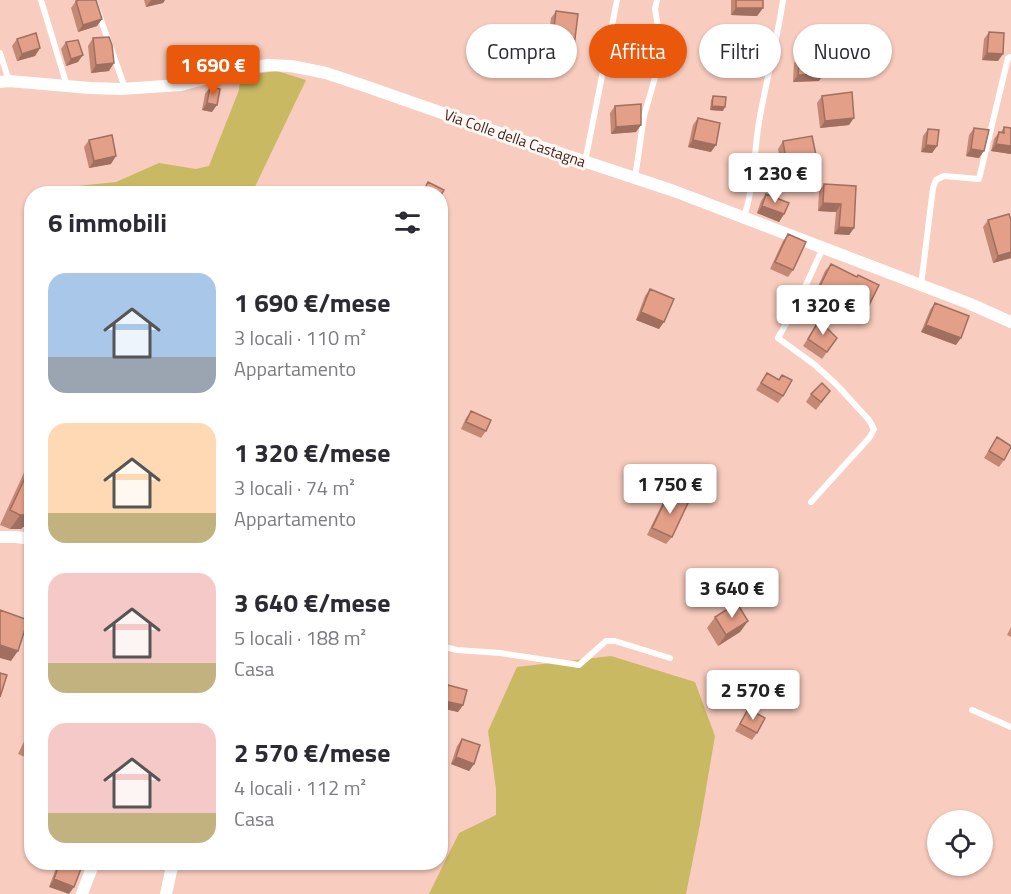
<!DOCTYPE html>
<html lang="it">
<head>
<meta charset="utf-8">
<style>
  body { margin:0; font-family:"Titillium Web",sans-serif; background:#f7f7f7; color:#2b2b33; height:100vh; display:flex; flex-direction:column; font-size:22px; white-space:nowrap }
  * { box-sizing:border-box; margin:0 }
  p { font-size:20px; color:#7c7c81 }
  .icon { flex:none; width:33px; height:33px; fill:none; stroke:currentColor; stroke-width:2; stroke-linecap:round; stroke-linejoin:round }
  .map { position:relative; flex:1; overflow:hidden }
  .details { position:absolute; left:24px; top:186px; width:424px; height:684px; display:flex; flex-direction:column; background:#fff; border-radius:24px; box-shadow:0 2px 4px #0004 }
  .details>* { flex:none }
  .top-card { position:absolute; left:466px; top:24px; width:454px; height:54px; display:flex; gap:12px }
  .tools { position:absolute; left:927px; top:810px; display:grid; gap:12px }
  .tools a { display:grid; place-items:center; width:66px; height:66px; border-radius:50%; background:#fff; box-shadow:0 2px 4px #0004; font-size:30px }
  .price { position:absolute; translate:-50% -51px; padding:0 14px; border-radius:6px; background:#fff; color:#222; font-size:20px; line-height:39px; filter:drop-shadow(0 2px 3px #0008) }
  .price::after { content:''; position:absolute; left:50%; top:36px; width:18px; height:14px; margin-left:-9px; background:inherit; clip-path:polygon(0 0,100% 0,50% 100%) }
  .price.on { background:#ea580c; color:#fff }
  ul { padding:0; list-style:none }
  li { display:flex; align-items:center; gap:18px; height:150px; padding:0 24px }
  li span { display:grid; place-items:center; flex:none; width:168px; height:120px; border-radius:18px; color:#555 }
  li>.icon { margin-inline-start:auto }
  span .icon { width:72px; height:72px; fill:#fffc; stroke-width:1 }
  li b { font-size:26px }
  h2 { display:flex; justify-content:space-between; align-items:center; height:72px; padding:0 24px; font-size:26px }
  .tag { padding:0 21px; border-radius:27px; background:#fff; box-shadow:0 2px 4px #0004; font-size:21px; line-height:54px }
  .tag.on { background:#ea580c; color:#fff }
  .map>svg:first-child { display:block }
</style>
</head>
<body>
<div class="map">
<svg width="1011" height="894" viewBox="0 0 1011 894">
  <rect width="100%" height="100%" fill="#f8ccbe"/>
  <path fill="#c9b962" d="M 277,71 L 306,80 L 252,193 L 76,193 L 78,186 L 116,182 L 159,163 L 196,169 L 209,166 L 239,90 L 240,76 Z
    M 611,656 L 695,682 L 715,736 L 700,824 L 686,894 L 429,894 L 459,833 L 496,815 L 496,789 L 488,731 L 517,667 Z"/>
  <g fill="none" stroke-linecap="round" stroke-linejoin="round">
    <path stroke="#fff" stroke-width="6" d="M 41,0 L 67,86
      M 94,0 L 125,88
      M 0,53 L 9,81
      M 585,162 L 617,0
      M 635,178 L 644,116 L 658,67 L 661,44 L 655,9 L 657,0
      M 744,217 C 754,187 754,153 759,122 C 766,81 777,41 783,0
      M 921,285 L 933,188 L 936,180 L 944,176 L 979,179 L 1008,58 L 1011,57
      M 811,502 L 870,437 L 874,429 L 869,420 L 836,384 L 815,365 L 778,338 L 797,304 L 823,248
      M 441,646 L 457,650 L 500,653 L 579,665 L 606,641 L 615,641 L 670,658
      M 972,710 L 1011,727"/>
    <path stroke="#fff" stroke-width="12" d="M 0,82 L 9,81 L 90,88 L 121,89 L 181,85 L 240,69 L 269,65 L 291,66 L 326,73 L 362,85 L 508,136 L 674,191 L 968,303 L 1011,322
      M 0,537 L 16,537 L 32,539
      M 82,894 L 94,862
      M 166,894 L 173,862"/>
  </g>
  <path fill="#c48975" d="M 144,0 L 165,0 L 163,3 L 146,7 Z
    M 731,0 L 763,0 L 763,8 L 757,16 L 731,15 Z
    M 76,1 L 102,19 L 97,26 L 78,32 L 71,8 Z
    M 556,11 L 573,55 L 568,62 L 546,60 L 551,18 Z
    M 989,32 L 998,61 L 982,60 L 984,39 Z
    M 93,38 L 109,71 L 91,73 L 88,46 Z
    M 17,39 L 40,48 L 35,56 L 17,61 L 12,46 Z
    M 66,42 L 78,62 L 66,66 L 61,49 Z
    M 800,56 L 819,81 L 793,82 L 794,63 Z
    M 210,87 L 212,112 L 202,110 L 205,94 Z
    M 713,96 L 723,111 L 710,110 L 711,100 Z
    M 822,96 L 849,125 L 820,128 L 817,103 Z
    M 615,106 L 641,125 L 636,132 L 611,134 L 610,113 Z
    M 698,118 L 711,152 L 688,147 L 693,125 Z
    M 1004,127 L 1011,128 L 1011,154 L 991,151 L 994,139 L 999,132 L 1001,132 Z
    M 974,128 L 979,158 L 966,156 L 969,135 Z
    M 928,129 L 937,146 L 932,153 L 921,152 L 923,136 Z
    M 89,140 L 111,164 L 89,168 L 84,147 Z
    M 783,141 L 811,167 L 782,173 L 778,149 Z
    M 824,184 L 856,186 L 854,228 L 849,235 L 834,234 L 836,212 L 818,211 L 819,191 Z
    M 766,194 L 784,214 L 779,222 L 757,213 L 761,201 Z
    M 988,220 L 1011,220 L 1011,258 L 993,263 L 983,227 Z
    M 788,234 L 793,270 L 788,277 L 770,269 L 783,241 Z
    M 831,264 L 866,311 L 861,318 L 834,305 L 828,307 L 820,303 L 822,298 L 814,295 L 825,271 Z
    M 650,289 L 659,329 L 636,320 L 645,296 Z
    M 935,303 L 956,345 L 921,332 L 930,310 Z
    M 821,317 L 826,327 L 837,338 L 822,359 L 803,346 Z
    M 767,373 L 779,380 L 782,375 L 783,396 L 778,403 L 756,390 Z
    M 811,394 L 825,398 L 816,410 L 806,402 Z
    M 471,411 L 486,431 L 481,438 L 461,429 L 466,418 Z
    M 997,437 L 1004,460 L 999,467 L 984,458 Z
    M 32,455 L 32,519 L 26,527 L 23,527 L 21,529 L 10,529 L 0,525 Z
    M 669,493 L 672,537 L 666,544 L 647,535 L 664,500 Z
    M 715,617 L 748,621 L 740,632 L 718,646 L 707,628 Z
    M 1011,627 L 1011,637 L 1007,635 Z
    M 448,685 L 463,705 L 458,712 L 441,708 L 441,699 L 443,692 Z
    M 748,709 L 757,733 L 752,740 L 735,731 Z
    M 32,725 L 32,760 L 18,754 Z
    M 462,739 L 474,764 L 469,771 L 451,764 L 457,746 Z
    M 59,862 L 74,862 L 49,887 L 57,865 Z"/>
  <path fill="#a06f5f" d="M 151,0 L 165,0 L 163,3 L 146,7 Z
    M 736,8 L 763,8 L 757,16 L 731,15 Z
    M 102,19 L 97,26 L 78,32 L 83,25 Z
    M 40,48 L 35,56 L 17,61 L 22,54 Z
    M 551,53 L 573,55 L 568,62 L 546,60 Z
    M 987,53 L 1003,54 L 998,61 L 982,60 Z
    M 83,55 L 78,62 L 66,66 L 71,59 Z
    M 114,63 L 109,71 L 91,73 L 96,65 Z
    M 824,74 L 819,81 L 793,82 L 798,75 Z
    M 207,103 L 217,105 L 212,112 L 202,110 Z
    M 712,106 L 725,107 L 723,111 L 710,110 Z
    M 854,118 L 849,125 L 820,128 L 825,121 Z
    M 641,125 L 636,132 L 611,134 L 616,127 Z
    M 693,140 L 716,145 L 711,152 L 688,147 Z
    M 996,144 L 1011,146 L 1011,154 L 991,151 Z
    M 926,145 L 937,146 L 932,153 L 921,152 Z
    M 971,149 L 984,151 L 979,158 L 966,156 Z
    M 116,156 L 111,164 L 89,168 L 94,161 Z
    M 817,160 L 811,167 L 782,173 L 787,166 Z
    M 823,203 L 841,204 L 836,212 L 818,211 Z
    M 762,206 L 784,214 L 779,222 L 757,213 Z
    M 839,227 L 854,228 L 849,235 L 834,234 Z
    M 1011,252 L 1011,258 L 993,263 L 998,256 Z
    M 839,298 L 834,305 L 828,307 L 833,300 Z
    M 641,312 L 664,322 L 659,329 L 636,320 Z
    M 926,325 L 961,338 L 956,345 L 921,332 Z
    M 32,514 L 32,519 L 26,527 L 23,527 L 21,529 L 10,529 L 20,515 Z
    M 748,621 L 740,632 L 718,646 L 726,635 Z
    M 0,645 L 18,651 L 11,661 L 0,658 Z
    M 444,701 L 463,705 L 458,712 L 441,708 L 441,705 Z
    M 456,757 L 474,764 L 469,771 L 451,764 Z
    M 54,879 L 74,887 L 69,894 L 49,887 Z"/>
  <path fill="#e49f88" stroke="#a06f5f" stroke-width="1.5" d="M 79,0 L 96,0 L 102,19 L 83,25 L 76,1 Z
    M 736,0 L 763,0 L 763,8 L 736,8 Z
    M 556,11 L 578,14 L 573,55 L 551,53 Z
    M 989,32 L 1004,33 L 1003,54 L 987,53 Z
    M 36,33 L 40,48 L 22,54 L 17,39 Z
    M 109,37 L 112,45 L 114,63 L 96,65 L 93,38 Z
    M 78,40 L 83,55 L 71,59 L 66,42 Z
    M 800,56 L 825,56 L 824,74 L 798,75 Z
    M 210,87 L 220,89 L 217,105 L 207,103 Z
    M 852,92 L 854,118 L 825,121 L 822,96 Z
    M 713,96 L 726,97 L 725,107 L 712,106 Z
    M 641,104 L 641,125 L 616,127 L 615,106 Z
    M 698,118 L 720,123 L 716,145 L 693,140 Z
    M 1004,127 L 1011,128 L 1011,146 L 996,144 L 999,132 L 1004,133 Z
    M 974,128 L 989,130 L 984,151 L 971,149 Z
    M 928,129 L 939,130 L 937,146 L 926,145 Z
    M 112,135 L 116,156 L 94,161 L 89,140 Z
    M 812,136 L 817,160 L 787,166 L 783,141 Z
    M 428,182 L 444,190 L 441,195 L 441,194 L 422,194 Z
    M 824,184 L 856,186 L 854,228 L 839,227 L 841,204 L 823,203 Z
    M 766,194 L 789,203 L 784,214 L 762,206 Z
    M 1009,214 L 1011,220 L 1011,252 L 998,256 L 988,220 Z
    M 788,234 L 806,242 L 793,270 L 775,262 Z
    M 831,264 L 857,277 L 858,275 L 879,285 L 866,311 L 839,298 L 833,300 L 825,296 L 827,291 L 819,288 Z
    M 650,289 L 674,299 L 664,322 L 641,312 Z
    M 935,303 L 969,316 L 961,338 L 926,325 Z
    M 821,317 L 828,320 L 826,327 L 837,338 L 827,352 L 808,339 Z
    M 767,373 L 779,380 L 782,375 L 792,380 L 783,396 L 761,383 Z
    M 822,383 L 830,391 L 821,402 L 811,394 Z
    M 471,411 L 491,420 L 486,431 L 466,422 Z
    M 997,437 L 1011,446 L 1011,447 L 1004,460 L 989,451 Z
    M 32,463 L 32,515 L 20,515 L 10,510 Z
    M 669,493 L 688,503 L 672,537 L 652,528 Z
    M 737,603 L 748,621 L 726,635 L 715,617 Z
    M 0,610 L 28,620 L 18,651 L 0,645 Z
    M 0,673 L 7,675 L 0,697 Z
    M 448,685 L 467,690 L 463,705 L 444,701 Z
    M 748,709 L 765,718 L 757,733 L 740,724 Z
    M 32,733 L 32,742 L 28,740 Z
    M 462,739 L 480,745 L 474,764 L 456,757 Z
    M 60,862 L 74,862 L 82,866 L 74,887 L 54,879 Z"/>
  <g text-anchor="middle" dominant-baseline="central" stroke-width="6" stroke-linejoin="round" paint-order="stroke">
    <g font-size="15" fill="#391f16" stroke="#fef7f4">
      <text transform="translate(515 138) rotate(19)">Via Colle della Castagna</text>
    </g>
  </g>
</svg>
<div class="tools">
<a><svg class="icon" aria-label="locate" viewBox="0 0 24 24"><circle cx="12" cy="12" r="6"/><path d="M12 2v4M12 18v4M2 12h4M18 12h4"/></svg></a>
</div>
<b class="price on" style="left:213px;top:96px">1 690 €</b>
<b class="price" style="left:775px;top:204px">1 230 €</b>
<b class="price" style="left:823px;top:336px">1 320 €</b>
<b class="price" style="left:670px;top:515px">1 750 €</b>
<b class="price" style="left:732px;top:619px">3 640 €</b>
<b class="price" style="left:753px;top:721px">2 570 €</b>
<div class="top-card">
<a class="tag">Compra</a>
<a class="tag on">Affitta</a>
<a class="tag">Filtri</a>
<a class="tag">Nuovo</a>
</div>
<section class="details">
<h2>6 immobili<svg class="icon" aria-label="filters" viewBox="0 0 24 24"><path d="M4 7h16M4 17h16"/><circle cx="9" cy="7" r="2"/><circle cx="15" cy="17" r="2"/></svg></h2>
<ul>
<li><span style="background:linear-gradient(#a9c7e8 70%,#9aa5b1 0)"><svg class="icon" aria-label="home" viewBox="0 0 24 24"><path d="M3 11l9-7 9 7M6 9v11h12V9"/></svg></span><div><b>1 690 €/mese</b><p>3 locali · 110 m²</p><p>Appartamento</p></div></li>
<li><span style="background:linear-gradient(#ffd9b3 75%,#c2b280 0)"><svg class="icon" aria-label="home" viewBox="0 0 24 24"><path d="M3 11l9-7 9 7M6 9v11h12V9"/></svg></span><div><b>1 320 €/mese</b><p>3 locali · 74 m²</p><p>Appartamento</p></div></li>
<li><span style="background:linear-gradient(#f6c9c9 75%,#c2b280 0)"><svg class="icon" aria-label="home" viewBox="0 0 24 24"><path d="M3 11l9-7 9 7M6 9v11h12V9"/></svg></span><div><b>3 640 €/mese</b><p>5 locali · 188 m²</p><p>Casa</p></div></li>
<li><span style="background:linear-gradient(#f6c9c9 75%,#c2b280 0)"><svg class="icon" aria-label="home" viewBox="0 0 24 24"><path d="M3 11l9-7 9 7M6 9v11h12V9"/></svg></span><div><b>2 570 €/mese</b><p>4 locali · 112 m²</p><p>Casa</p></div></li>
</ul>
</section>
</div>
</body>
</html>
